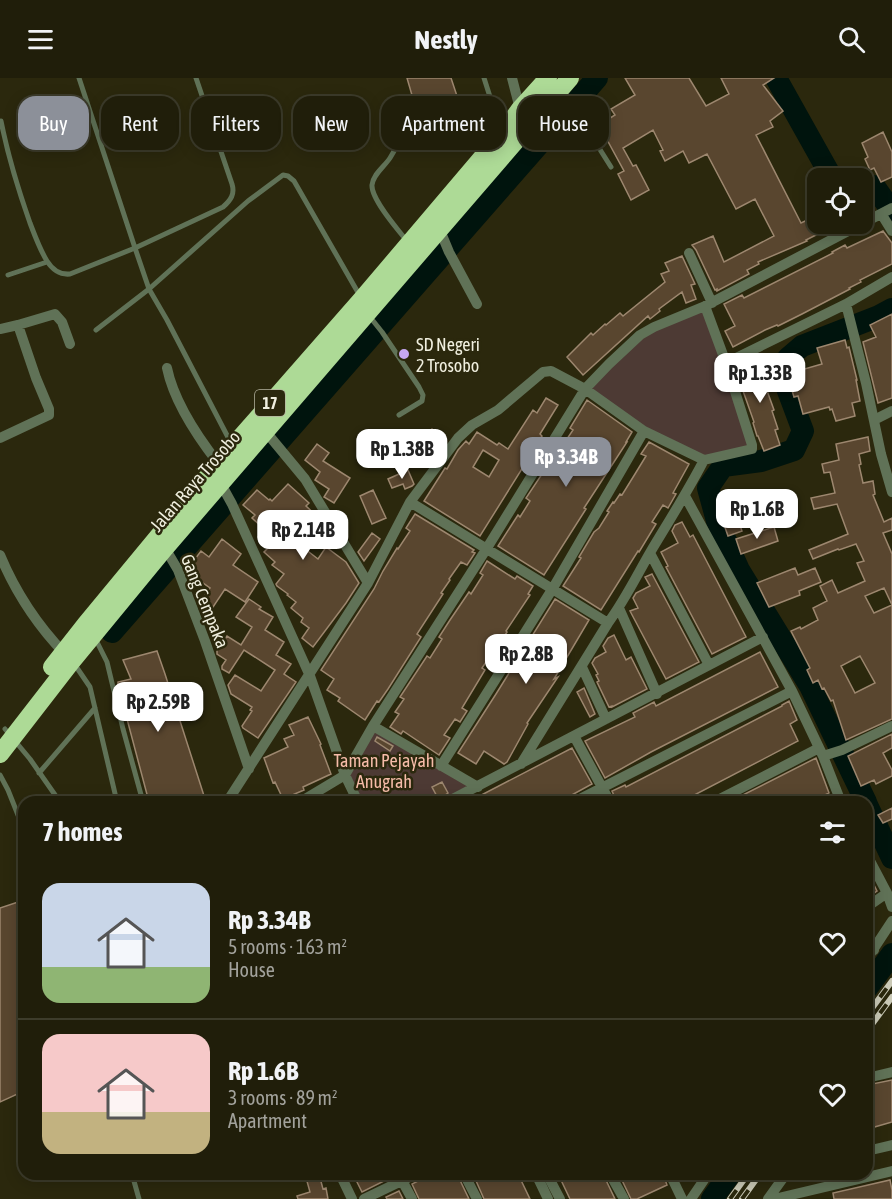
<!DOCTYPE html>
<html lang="en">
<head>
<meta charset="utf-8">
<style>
  body { margin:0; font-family:"Asap Condensed",sans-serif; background:#282713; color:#f1f3f6; height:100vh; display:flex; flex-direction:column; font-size:22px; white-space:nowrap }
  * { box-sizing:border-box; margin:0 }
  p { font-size:20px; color:#a2a29c }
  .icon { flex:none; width:33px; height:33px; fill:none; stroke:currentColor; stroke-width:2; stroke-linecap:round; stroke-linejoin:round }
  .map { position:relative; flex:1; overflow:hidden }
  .side { position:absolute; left:18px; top:718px; width:855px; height:384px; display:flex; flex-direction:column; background:#201e0a; border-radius:18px; box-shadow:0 3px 15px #0003,0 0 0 2px #3d3c2b }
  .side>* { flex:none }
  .banner { position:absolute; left:18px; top:18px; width:856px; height:54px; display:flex; gap:12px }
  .fabs { position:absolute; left:807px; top:90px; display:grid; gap:12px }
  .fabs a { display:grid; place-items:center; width:66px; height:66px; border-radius:12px; background:#201e0a; box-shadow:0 3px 15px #0003,0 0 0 2px #3d3c2b; font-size:30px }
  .price { position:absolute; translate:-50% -51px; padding:0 14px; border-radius:12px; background:#fff; color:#222; font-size:20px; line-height:39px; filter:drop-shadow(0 2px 3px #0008) }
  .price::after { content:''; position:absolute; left:50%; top:36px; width:18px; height:14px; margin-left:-9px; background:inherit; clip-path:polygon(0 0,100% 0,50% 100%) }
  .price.active { background:#8c9099; color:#fff }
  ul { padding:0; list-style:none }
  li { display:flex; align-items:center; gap:18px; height:150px; padding:0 24px }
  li+li { border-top:2px solid #3d3c2b }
  li span { display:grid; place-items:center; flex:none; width:168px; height:120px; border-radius:18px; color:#555 }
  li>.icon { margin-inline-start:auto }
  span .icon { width:72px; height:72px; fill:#fffc; stroke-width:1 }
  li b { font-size:26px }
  h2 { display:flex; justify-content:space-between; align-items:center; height:72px; padding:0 24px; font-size:26px }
  .tag { padding:0 21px; border-radius:18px; background:#201e0a; box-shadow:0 3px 15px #0003,0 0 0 2px #3d3c2b; font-size:21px; line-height:54px }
  .tag.active { background:#8c9099; color:#fff }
  header { display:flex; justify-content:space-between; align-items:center; height:78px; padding:0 24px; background:#201e0a; font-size:27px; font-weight:700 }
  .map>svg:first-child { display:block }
</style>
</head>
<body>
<header><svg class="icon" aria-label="menu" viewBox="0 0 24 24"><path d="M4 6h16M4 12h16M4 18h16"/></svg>Nestly<svg class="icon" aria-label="search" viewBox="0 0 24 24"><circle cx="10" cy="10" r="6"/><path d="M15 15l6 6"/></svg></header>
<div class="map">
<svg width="892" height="1121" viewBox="0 0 892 1121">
  <rect width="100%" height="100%" fill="#2b280d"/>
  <path fill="#4d3a34" d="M 703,230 L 751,371 L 704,380 L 646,349 L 589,310 L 654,250 Z
    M 373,648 L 478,709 L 447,724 L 358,724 L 345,697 Z"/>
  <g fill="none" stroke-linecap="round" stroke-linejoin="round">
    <path stroke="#00140d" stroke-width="22" d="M 776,0 L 832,100
      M 862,113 L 874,108 L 892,133
      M 112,554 L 597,0
      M 866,724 L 810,608 L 739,492 L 717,443 L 708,410 L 723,388 L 761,383 L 794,372 L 803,353 L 782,297 L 788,280 L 802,268 L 879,238 L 892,231
      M 867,727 L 892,780
      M 867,910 L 892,876
      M 712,1121 L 730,1096"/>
  </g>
  <path fill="#59462f" stroke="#9d876f" stroke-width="1.5" fill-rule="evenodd" d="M 407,0 L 451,0 L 457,18 L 416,31 Z
    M 625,0 L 689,0 L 706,28 L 729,16 L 721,0 L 774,0 L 763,7 L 783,33 L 770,43 L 773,49 L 756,57 L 801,145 L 818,137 L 818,146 L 838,146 L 806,162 L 807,163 L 758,184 L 759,186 L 747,192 L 749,196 L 717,213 L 717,211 L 715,212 L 696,172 L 692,167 L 713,158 L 724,184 L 774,158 L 755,121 L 736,131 L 707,76 L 689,85 L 683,73 L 665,83 L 660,73 L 663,72 L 653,52 L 623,70 L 633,88 L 636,87 L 649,112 L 631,122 L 618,96 L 624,93 L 599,47 L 615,37 L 611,31 L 635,17 Z
    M 883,54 L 892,74 L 892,99 L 881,104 L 874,90 L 870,92 L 865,81 L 868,79 L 862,65 Z
    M 862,105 L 873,129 L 862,134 Z
    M 883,153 L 892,165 L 892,186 L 860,202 L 861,204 L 849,210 L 850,211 L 802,236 L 778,248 L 777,247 L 765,252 L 733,269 L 725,253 L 735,248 L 724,226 L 742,217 L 744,220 L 833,175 L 832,174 L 845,167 L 847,170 Z
    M 682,178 L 695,206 L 691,207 L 696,221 L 686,225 L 682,214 L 659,231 L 660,233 L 650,241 L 648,238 L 583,297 L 567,279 L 591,255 L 593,257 L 605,246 L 606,247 L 620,235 L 623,238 L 665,204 L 661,196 L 669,193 L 665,185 Z
    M 892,236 L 892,320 L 878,325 L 863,264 L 876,259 L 870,247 Z
    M 845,262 L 847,270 L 849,269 L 857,302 L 856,302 L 860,323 L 852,325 L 855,338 L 836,343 L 832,331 L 830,332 L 829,329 L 803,336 L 798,318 L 794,319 L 787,296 L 822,286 L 817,270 Z
    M 762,284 L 769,305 L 765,307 L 774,332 L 772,333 L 778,351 L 775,352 L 780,367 L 764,373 L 758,358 L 757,358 L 753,345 L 754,344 L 736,293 Z
    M 546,320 L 558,327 L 540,356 L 542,358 L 535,370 L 480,458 L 424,423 L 445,390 L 447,391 L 458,372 L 466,363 L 469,366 L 477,354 L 497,367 L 499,365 L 508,371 L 533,332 L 537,335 ZM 483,372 L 499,382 L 489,399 L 473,389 Z
    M 587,322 L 632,354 L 626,364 L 627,364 L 584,430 L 586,431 L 544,497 L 498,468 L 518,437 L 520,439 L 530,423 L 526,420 L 560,369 L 561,370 L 573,352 L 570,350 Z
    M 432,351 L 443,360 L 431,374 L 420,366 Z
    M 868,359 L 870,373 L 859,376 L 861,386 L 859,387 L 863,405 L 873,403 L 875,416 L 873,417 L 884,444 L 892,440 L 892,452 L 883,455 L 892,476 L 892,641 L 846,662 L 833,622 L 831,623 L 824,610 L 822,611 L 818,602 L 813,605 L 807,592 L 810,590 L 791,553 L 800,549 L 801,551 L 818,542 L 813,530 L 827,523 L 820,508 L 832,502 L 838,515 L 865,503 L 857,485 L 864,483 L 856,466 L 839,472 L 838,471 L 813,481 L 809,472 L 848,456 L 837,426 L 814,431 L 811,420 L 835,415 L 830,394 L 824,395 L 822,386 L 839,382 L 836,366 ZM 884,510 L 892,527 L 874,535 L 865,518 ZM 860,578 L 875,605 L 855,615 L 841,588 Z
    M 649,364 L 689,386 L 673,415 L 676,416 L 668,430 L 663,427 L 652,444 L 656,446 L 639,474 L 638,473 L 601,532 L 563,508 L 581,480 L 579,479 L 594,454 L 599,450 L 609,434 L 607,433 L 613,424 L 614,425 L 620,416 L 622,417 L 635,396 L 646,378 L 641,376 Z
    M 317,366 L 329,375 L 323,383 L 350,400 L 334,425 L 324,419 L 329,411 L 315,402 L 320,394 L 305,382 Z
    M 408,392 L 414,406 L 412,408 L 405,411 L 403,406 L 392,410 L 388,401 Z
    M 288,406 L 309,425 L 306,428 L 322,443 L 300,467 L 318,481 L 326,469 L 346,484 L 359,505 L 346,525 L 313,569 L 302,560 L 309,550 L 301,544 L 303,540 L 291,530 L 296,524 L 287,517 L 288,516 L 277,508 L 276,506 L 284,496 L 272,487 L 275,484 L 264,474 L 269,469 L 258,459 L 265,452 L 252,440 L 255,437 L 243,427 L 257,412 L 269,422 L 270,421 L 272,423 Z
    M 373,412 L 386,440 L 372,446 L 360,418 Z
    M 740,415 L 743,424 L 726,430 L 723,421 Z
    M 735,433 L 742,453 L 728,458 L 721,438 Z
    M 415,436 L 474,472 L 472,474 L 475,475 L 467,487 L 461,484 L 449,501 L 450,502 L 441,515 L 443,516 L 417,556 L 421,559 L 388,611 L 379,624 L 377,623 L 365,642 L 338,623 L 340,620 L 327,612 L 334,601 L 321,592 L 374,511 L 383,493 L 397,470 L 398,471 L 410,453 L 406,450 Z
    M 682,444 L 690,459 L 693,457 L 746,559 L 712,576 L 666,489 L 668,488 L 661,474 L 678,465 L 672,453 L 675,447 Z
    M 774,449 L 778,463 L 741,476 L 736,461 Z
    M 372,455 L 380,461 L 364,483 L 358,474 Z
    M 222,461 L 241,476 L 233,487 L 258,504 L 245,524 L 225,511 L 211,532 L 200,525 L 210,510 L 186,493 L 201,473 L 209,479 Z
    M 487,483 L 515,501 L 517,498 L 533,508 L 528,516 L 530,517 L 506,553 L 507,554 L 495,573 L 494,572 L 482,590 L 485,592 L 462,630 L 467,633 L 460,644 L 455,641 L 444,657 L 450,660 L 439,677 L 403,653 L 401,656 L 390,649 L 399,636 L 395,634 L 404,621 L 400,619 L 427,578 L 430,580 L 442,561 L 439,559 L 450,542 L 469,514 L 471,516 L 483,497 L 480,495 Z
    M 795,490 L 798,497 L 815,490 L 821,504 L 799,513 L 800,517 L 769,529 L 757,505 Z
    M 652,496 L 699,584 L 666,601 L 630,533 L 638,530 L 633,520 L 636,515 L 650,508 L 645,499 Z
    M 249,521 L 261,529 L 259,531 L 273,539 L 265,552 L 284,564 L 276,577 L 291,586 L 284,596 L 296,604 L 258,660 L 243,650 L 242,648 L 252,633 L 250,632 L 252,629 L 231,616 L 228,607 L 235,597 L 261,613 L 275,592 L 244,572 L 229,595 L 222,591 L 222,588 L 226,582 L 217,576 L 217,573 L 227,558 L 241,567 L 252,549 L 236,539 Z
    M 555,521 L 589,542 L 554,601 L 558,599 L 527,645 L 528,646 L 507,684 L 504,686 L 484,673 L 476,686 L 458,675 L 496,616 Z
    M 614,557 L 626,582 L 631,579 L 647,611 L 612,629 L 612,628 L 609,629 L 597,604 L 599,603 L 596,597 L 598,596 L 592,585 L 595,580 L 606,574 L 603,568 L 608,560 Z
    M 157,573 L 165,596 L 206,724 L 149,724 L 118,607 L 118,604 L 131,601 L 123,582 Z
    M 760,574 L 778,609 L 651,674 L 605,700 L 585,663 L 635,639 L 633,635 L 654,624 L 656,628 Z
    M 584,610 L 595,636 L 590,639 L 577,614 Z
    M 789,623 L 797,642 L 790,646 L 798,663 L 681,724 L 617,724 L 612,713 L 625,707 L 626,709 L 782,628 L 782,627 Z
    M 308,639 L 321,666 L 320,667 L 331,696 L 303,709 L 304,712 L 283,721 L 275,704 L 273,705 L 264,680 L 288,669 L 284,661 L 294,657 L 289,647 Z
    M 892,656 L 892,670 L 883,675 L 892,692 L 892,698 L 876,706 L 874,702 L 861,708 L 848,678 Z
    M 377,659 L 393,668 L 390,673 L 375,663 Z
    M 572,670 L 592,706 L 570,718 L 567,720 L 567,724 L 468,724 Z
    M 816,680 L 829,715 L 821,719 L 810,724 L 729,724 Z
    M 442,704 L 448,715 L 441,720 L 440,724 L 432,709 Z
    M 892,730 L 892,741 L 883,745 L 878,737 Z
    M 867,793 L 877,813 L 867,820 Z
    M 24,822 L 24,1013 L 0,1024 L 0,830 Z
    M 892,1002 L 892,1044 L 871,1050 L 867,1035 L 867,1007 Z
    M 305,1096 L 319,1096 L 323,1111 L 326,1110 L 328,1121 L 298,1121 L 297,1118 L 310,1114 Z
    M 353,1096 L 392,1096 L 392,1099 L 362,1114 Z
    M 423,1096 L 457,1096 L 469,1121 L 419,1121 L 412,1106 L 422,1101 Z
    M 473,1096 L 518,1096 L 530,1121 L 484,1121 Z
    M 566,1096 L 603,1096 L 615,1121 L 570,1121 L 560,1100 Z
    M 619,1096 L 638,1096 L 641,1101 L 650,1096 L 663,1096 L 667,1107 L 637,1121 L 631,1121 Z
    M 890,1102 L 892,1112 L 892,1121 L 834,1121 L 833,1115 Z
    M 399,1113 L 403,1121 L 387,1121 L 386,1119 Z"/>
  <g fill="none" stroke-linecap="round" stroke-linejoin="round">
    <path stroke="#607257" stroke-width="5" d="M 79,0 L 135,170 L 223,129 C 231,122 235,116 232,106 L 196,0
      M 484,0 L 500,50
      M 561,17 L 580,45 L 594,62 L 611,89
      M 1,43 C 8,78 18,111 30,145 C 35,158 40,172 47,183 C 52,191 60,197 70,196 L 135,170 L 149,211 L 167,242 L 231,365
      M 407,163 C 398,152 371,121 372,107 C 373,96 385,88 390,80 C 399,66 404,51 410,36
      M 8,197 L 47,184
      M 370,239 L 382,254 L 419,309 L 423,317 L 422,323 L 399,337
      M 96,252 L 149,211 L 248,123 L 283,97 L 288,98 L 294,103 L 360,218
      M 95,560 L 107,584 L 123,651 L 143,724
      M 73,584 L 90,609 L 117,724
      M 5,651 L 30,681 L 60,724
      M 39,695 L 95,630
      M 0,697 L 8,712 L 24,752
      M 132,1096 L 139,1121"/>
    <path stroke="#607257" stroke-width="10" d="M 512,0 L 520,31
      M 882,137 L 892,153
      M 439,150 L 449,174 L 477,226
      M 689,175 L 712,225
      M 846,226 L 866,305 L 881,376 L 892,414
      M 0,251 L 18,247 L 55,236 L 62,244 L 70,266
      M 726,285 L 846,226 L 892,199
      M 167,290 C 174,324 197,358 218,385
      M 874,342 L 892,333
      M 264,354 L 271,360 L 305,401 L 368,505
      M 0,360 L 49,337 L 49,331 L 36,300 L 18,247
      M 221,406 L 232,426 L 310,598 L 345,697 L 358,724
      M 685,418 L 792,613 L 823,678 L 841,724
      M 410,424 L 608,545
      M 165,470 L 178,492 L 205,563 L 249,691
      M 650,475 L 709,587
      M 0,477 C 15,513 38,548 65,576
      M 619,530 L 657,616
      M 582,589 L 606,641
      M 373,648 L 478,709
      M 574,658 L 610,724
      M 823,678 L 842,672 L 892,648
      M 521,686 L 608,545 C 625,522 637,497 651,473 C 669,443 688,413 704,382
      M 441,688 L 553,510 L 644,353
      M 227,724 L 368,505 L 410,424 L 458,360 L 472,347 L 498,332 L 543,294 L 551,293 L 585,311 L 644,353 L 704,382 L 752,371 L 752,367 L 726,285 L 705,228
      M 300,724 L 345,697 L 373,648 L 487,470 L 585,311 L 609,286 L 640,257 L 654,249 L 705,228 L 892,130
      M 447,724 L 763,559
      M 574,724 L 792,613
      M 714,724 L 819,670
      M 867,777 L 887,815 L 892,829
      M 867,829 L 887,815
      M 867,859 L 874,872
      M 867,881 L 892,843
      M 867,1000 L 892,994
      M 867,1073 L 892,1067
      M 340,1096 L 352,1121
      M 464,1096 L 477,1121
      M 536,1096 L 548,1121
      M 547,1096 L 560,1121
      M 610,1096 L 624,1121
      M 670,1096 L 682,1121
      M 399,1097 L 412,1121
      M 364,1121 L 416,1096
      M 691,1121 L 708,1096
      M 768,1121 L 786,1096
      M 774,1121 L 892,1093"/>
    <path stroke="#adda96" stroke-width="18" d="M 52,589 L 85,547 L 233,368 L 362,221 L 502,56 L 520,31 L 548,0
      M 0,676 L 72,583 L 165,470 L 570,0"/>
    <g stroke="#cac9b6" stroke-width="6">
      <path id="rail" d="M 867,937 L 892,903
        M 867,953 L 892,919
        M 730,1121 L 748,1096
        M 742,1121 L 760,1096"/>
    </g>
    <use href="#rail" stroke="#2b280d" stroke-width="4" stroke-dasharray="11" stroke-linecap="butt"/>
  </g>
  <circle fill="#c5a7f1" stroke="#2b280d" stroke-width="2" cx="404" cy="276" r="6"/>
  <g text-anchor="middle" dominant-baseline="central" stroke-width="5" stroke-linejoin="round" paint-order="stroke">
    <rect fill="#2b280d" stroke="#b5b3a0" stroke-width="1.5" x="255" y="312" width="30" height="26" rx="4.5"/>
    <g font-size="16" font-weight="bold" fill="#f0efdf">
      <text x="270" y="325">17</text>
    </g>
    <g font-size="18" fill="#f0efdf" stroke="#2b280d" text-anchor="start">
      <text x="416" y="266">SD Negeri<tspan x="416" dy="21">2 Trosobo</tspan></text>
    </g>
    <g font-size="18" fill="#f0efdf" stroke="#2b280d">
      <text transform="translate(195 403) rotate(-49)">Jalan Raya Trosobo</text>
      <text transform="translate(205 523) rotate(68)">Gang Cempaka</text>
    </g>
    <g font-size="18" fill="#f6bca9" stroke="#2b280d">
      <text x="384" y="682">Taman Pejayah<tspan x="384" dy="21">Anugrah</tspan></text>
    </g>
  </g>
</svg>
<div class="fabs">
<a><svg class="icon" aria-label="locate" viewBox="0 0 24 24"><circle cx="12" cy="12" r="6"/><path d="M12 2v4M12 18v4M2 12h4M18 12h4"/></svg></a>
</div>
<b class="price" style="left:760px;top:326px">Rp 1.33B</b>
<b class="price" style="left:402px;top:402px">Rp 1.38B</b>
<b class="price active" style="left:566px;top:410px">Rp 3.34B</b>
<b class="price" style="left:757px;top:462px">Rp 1.6B</b>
<b class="price" style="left:303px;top:483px">Rp 2.14B</b>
<b class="price" style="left:526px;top:607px">Rp 2.8B</b>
<b class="price" style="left:158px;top:655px">Rp 2.59B</b>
<div class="banner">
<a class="tag active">Buy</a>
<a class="tag">Rent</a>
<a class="tag">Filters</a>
<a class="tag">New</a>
<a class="tag">Apartment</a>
<a class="tag">House</a>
</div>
<section class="side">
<h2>7 homes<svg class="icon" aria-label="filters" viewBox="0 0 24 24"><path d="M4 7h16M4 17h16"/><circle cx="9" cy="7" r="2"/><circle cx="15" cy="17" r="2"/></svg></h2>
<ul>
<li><span style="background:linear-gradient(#c9d6e8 70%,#8fb573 0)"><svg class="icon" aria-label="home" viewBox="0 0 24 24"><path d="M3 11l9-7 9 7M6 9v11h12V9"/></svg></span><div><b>Rp 3.34B</b><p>5 rooms · 163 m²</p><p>House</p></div><svg class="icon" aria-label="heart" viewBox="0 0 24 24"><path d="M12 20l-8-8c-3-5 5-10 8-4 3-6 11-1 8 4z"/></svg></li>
<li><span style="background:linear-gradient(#f6c9c9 65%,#c2b280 0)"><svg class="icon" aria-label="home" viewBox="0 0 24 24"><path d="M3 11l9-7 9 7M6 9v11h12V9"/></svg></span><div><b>Rp 1.6B</b><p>3 rooms · 89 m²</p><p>Apartment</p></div><svg class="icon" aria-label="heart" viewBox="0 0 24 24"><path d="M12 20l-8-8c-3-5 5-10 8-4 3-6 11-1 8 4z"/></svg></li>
</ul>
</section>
</div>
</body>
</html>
